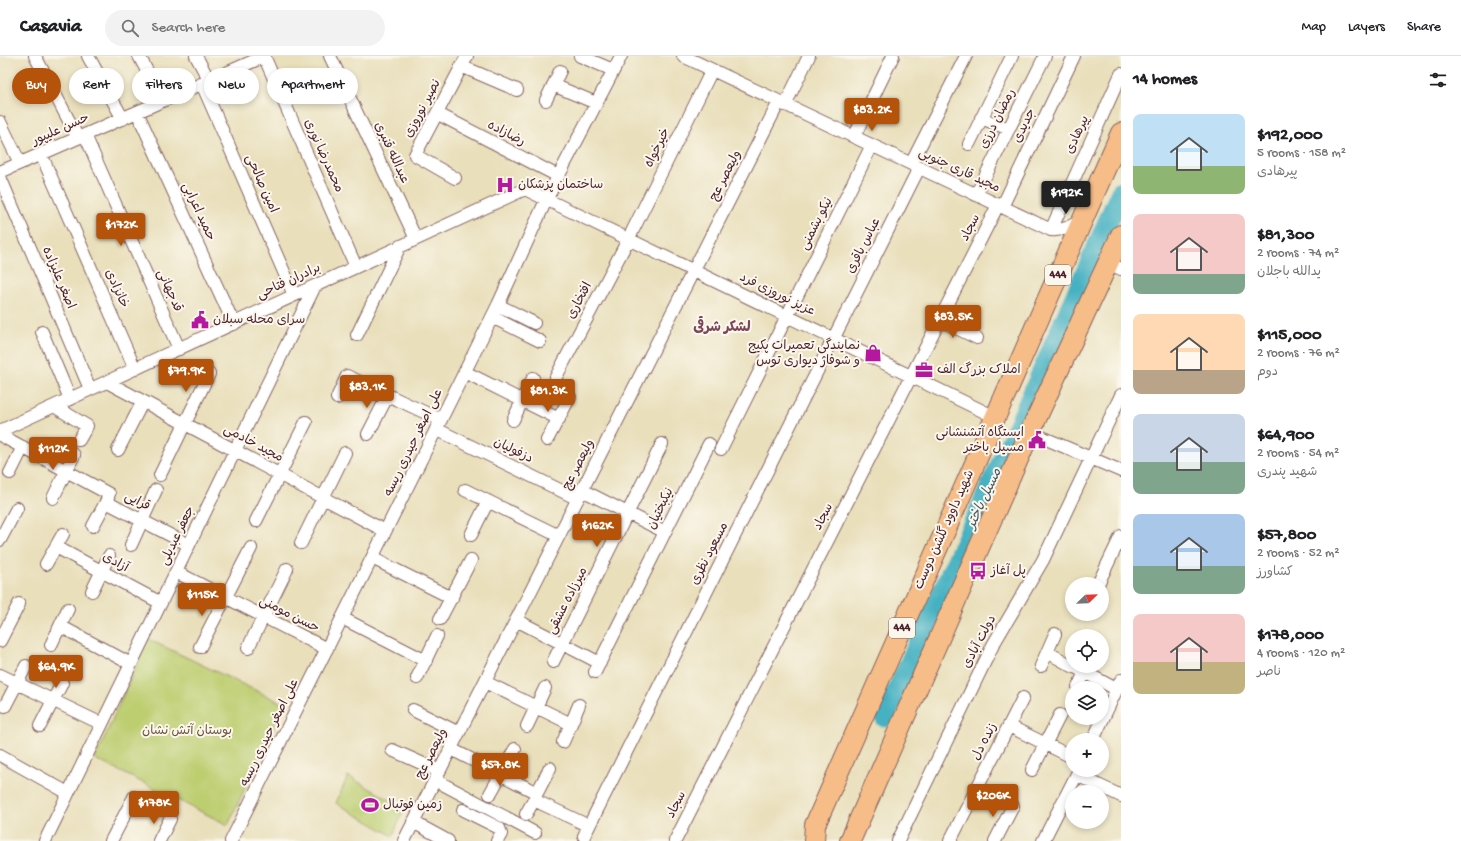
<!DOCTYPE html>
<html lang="en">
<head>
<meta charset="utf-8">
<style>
  body { margin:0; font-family:"Gochi Hand","Playpen Sans Arabic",sans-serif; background:#f2f2f2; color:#202124; height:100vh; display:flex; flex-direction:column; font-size:15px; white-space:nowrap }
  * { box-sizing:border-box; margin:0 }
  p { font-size:13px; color:#757577 }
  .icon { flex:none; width:22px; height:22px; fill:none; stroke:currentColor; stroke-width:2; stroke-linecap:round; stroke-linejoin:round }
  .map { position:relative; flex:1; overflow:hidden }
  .sheet { display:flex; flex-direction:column; background:#fff; width:340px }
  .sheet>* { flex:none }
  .hud { position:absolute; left:12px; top:12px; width:380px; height:36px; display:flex; gap:8px }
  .needle { width:26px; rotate:67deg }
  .buttons { position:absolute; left:1065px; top:521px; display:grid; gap:8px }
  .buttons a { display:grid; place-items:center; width:44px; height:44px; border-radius:50%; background:#fff; box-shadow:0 2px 6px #0003; font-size:20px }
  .price { position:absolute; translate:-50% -34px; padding:0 9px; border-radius:4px; background:#b45309; color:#fff; font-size:13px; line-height:26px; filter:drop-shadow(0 1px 2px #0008) }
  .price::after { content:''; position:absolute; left:50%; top:24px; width:12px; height:9px; margin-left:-6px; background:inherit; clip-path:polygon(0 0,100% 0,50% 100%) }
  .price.on { background:#222; color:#fff }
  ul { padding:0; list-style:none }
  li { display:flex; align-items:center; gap:12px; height:100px; padding:0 12px }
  li span { display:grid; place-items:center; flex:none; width:112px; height:80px; border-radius:8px; color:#555 }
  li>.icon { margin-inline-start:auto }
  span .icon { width:48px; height:48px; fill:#fffc; stroke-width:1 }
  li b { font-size:17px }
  h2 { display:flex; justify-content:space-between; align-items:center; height:48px; padding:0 12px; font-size:17px }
  .chip { padding:0 14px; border-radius:18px; background:#fff; box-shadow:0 2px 6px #0003; font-size:14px; line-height:36px }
  .chip.on { background:#b45309; color:#fff }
  header { display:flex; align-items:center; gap:24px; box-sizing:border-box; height:56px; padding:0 20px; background:#fff; border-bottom:1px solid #e0e0e0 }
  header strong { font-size:19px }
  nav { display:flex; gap:22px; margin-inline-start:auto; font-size:14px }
  .search { width:280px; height:36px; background:#f2f2f2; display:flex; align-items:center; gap:10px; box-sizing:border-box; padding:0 14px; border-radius:22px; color:#757577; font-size:15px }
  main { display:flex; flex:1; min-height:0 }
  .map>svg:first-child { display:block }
</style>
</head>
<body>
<header>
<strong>Casavia</strong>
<div class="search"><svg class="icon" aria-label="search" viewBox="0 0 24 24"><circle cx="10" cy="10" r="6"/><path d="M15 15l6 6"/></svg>Search here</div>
<nav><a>Map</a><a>Layers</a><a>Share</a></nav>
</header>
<main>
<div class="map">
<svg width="1121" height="785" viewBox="0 0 1121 785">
  <rect width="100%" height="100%" fill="#fbf7ec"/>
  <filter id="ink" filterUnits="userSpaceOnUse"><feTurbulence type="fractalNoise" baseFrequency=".025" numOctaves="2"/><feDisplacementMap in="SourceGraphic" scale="8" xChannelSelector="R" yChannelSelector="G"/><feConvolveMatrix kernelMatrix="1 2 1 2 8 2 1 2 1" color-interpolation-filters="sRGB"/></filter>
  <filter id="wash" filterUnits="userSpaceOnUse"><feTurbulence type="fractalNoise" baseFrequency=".012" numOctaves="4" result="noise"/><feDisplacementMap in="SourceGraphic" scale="16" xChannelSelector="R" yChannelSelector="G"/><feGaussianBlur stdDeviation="0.9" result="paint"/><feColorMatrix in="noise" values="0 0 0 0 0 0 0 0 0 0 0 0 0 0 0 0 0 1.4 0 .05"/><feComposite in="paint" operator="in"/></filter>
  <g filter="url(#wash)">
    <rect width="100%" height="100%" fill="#e9dfbb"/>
    <path fill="#bdce71" stroke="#84764e" d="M 148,583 L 284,648 L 228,769 L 95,703 Z
      M 348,720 L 404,752 L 393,780 L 336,747 Z"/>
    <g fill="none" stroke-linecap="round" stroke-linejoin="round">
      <path stroke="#45b1c2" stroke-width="21" d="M 885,661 L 1021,364 L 1121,136"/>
    </g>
  </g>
  <g filter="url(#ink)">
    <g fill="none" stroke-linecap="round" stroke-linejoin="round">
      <g stroke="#82625d" stroke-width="14">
        <path id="minor" d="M 35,0 L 78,82
          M 88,0 L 123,63
          M 139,0 L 163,45
          M 196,0 L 209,24
          M 264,0 L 356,211
          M 330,0 L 416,183
          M 580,0 L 613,14
          M 683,0 L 1051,174 C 1063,175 1072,171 1081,163
          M 461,10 L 517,34
          M 202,28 L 294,239
          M 553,29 L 596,47
          M 546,44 L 560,15
          M 785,49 L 809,0
          M 137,56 L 234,268
          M 442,60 L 558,120
          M 981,62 L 1009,73
          M 0,66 L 20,107
          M 85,79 L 179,293
          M 854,81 L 893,0
          M 969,88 L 1012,0
          M 41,98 L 135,313
          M 911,108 L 966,0
          M 0,116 L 265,0
          M 0,121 L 90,333
          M 455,122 L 415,99 L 467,0
          M 976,139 L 1045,0
          M 1002,151 L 1074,0
          M 1051,174 L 1121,18
          M 1108,207 L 1121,213
          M 498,249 L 534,267
          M 492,261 L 540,285
          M 940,264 L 977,282
          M 42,276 L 70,343
          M 357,279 L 400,190
          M 465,316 L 559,363
          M 556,321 L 629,182 L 712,14
          M 107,326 L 385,475
          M 337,342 L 347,320 L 441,364
          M 54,350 L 87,370 L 79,384
          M 513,364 L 533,322
          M 436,373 L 578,443
          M 0,375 L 525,133 L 995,361
          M 1030,376 L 1121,415
          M 368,378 L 388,339
          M 0,379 L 109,438 L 106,446 L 189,489
          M 547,384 L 570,341
          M 721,393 L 872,89
          M 118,394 L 143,345
          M 10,417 L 23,391
          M 160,419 L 209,318
          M 465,434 L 559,480
          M 582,434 L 665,476
          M 53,442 L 74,399
          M 256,465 L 306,366
          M 93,470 L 106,446
          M 471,479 L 488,445
          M 0,484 L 17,452
          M 301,487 L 345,397
          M 131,489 L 156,434
          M 56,491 L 161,547
          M 372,502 L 452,542
          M 46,508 L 63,478
          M 176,516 L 327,593
          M 1098,528 L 1121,480
          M 92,535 L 109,500
          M 342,562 L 426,605
          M 440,563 L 471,504
          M 516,564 L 600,607
          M 60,570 L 131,608
          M 0,585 L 19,548
          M 51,589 L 68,553
          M 200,591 L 251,492
          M 248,592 L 287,513
          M 1047,596 L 1072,610
          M 553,606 L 662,388
          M 1041,610 L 1055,578
          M 1073,610 L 1116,633
          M 595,616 L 709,388
          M 0,619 L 102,668
          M 417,622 L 437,580
          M 485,626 L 571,668 L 579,649
          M 1078,631 L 1088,610
          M 5,650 L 26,610
          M 413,654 L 459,677
          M 40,670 L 62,627
          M 527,670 L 545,632
          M 1009,670 L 1072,701
          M 1093,684 L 1121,624
          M 563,686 L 571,668
          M 451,693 L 537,737 L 534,744 L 589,770
          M 392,694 L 439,715
          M 0,699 L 68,737
          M 1032,714 L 1060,659
          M 1077,719 L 1121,740
          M 435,724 L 535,777
          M 537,737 L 550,712
          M 490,738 L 515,693
          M 463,754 L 499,772 L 501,778 L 497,785
          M 526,758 L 534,744
          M 413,766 L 448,785
          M 584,780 L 919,112
          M 45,785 L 315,230
          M 111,785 L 134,741
          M 159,785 L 170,763
          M 231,785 L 498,249 L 547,142 L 621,0
          M 404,785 L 779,46
          M 675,785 L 998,149
          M 898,785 L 993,589 L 1043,504 L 1121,339
          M 950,785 L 1023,642
          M 995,785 L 1013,750
          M 1043,785 L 1079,714"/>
      </g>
      <g stroke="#82625d" stroke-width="22">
        <path id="primary" d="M 814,785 L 815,769 L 1121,77
          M 850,785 L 1030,376 L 1121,179"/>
      </g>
      <use href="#minor" stroke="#fff" stroke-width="12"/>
      <use href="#primary" stroke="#f7bd88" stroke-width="20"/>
    </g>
  </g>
  <defs>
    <g id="hospital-bare" transform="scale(1.38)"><path d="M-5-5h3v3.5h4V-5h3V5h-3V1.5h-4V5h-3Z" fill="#b5179e" stroke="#fbf7ec" stroke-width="2.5" paint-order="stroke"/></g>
    <g id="civic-bare" transform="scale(1.38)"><path d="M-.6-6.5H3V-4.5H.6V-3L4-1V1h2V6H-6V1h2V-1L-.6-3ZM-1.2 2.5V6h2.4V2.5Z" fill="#b5179e" stroke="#fbf7ec" stroke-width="2.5" paint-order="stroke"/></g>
    <g id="shop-bare" transform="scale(1.38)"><path d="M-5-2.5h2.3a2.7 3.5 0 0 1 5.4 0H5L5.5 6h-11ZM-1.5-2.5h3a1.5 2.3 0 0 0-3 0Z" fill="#b5179e" stroke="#fbf7ec" stroke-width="2.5" paint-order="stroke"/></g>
    <g id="office-bare" transform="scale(1.38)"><path d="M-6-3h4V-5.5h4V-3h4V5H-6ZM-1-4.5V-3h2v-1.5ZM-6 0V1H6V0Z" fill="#b5179e" stroke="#fbf7ec" stroke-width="2.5" paint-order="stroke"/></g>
    <g id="bus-bare" transform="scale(1.38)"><path d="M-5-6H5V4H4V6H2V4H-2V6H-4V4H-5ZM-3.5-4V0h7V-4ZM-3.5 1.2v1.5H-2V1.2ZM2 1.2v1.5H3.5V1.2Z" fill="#b5179e" stroke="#fbf7ec" stroke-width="2.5" paint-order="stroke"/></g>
    <g id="stadium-bare" transform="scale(1.38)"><path d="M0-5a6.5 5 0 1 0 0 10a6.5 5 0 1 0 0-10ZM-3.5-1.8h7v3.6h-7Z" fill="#b5179e" stroke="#fbf7ec" stroke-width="2.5" paint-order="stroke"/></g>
  </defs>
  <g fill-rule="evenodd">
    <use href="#hospital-bare" x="505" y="129"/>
    <use href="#civic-bare" x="200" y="264"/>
    <use href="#shop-bare" x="873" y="297"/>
    <use href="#office-bare" x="924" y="314"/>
    <use href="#civic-bare" x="1037" y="384"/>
    <use href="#bus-bare" x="978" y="515"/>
    <use href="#stadium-bare" x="370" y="749"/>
  </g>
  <g text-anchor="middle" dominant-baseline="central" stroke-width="4" stroke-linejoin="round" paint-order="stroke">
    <g fill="#fbf7ec" stroke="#7f6065" stroke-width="1">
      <rect x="1045" y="209" width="26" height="20" rx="3"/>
      <rect x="889" y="562" width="26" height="20" rx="3"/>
    </g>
    <g font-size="12" font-weight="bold" fill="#4a1f2b">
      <text x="1058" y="219">444</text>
      <text x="902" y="572">444</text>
    </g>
    <g font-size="13" fill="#4a1f2b" stroke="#fbf7ec">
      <text transform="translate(423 53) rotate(-62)">نصیر نوروزی</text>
      <text transform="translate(998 63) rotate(-63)">رمضان درزی</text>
      <text transform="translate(1025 70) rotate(-65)">جدیدی</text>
      <text transform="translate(61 74) rotate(-24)">حسن علیپور</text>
      <text transform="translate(506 78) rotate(27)">رضازاده</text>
      <text transform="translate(1078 79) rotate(-66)">پیرهادی</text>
      <text transform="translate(658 92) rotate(-64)">خیرخواه</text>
      <text transform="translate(391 97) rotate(65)">عبدالله قنبری</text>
      <text transform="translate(323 100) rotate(66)">محمدرضا نوری</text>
      <text transform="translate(959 115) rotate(25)">مجید قاری جنوبی</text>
      <text transform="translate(726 120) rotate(-63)">ولیعصر عج</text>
      <text transform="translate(261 128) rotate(66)">امین صالحی</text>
      <text transform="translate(198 156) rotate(65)">حمید اعرابی</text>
      <text transform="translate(817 168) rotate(-63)">نیکو بشمنی</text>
      <text transform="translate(971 172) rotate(-63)">سجاد</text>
      <text transform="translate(864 190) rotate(-63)">عباس باقری</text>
      <text transform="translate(58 222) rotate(67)">اصغر علیزاده</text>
      <text transform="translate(289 226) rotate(-25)">برادران فتاحی</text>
      <text transform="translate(116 233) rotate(66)">خانزادی</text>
      <text transform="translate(169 235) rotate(66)">قدجهانی</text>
      <text transform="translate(777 239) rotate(26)">عزیز نوروزی فرد</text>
      <text transform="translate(580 245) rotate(-62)">افتخاری</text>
      <text transform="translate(414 387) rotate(-64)">علی اصغر حیدری ریسه</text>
      <text transform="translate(253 388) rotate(28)">مجید خادمی</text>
      <text transform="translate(513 395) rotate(26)">دزفولیان</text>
      <text transform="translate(579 409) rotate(-63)">ولیعصر عج</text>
      <text transform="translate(137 446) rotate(27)">قرایی</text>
      <text transform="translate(661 453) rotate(-64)">نیکبختیان</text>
      <text transform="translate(824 461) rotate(-63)">سجاد</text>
      <text transform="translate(945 474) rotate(-66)">شهید داوود گلشن دوست</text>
      <text transform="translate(178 480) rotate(-64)">جعفر عبدیلی</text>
      <text transform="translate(710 498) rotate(-63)">مسعود نظری</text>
      <text transform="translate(115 507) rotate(28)">آزادی</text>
      <text transform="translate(568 545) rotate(-63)">میرزاده عشقی</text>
      <text transform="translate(289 559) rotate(27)">حسن مومنی</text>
      <text transform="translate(980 586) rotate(-62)">دولت آبادی</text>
      <text transform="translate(270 677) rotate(-64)">علی اصغر حیدری ریسه</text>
      <text transform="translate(985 686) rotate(-63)">زنده دل</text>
      <text transform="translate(432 698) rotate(-63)">ولیعصر عج</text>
      <text transform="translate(677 749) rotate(-63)">سجاد</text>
    </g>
    <g font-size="13" fill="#4a1f2b" stroke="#fbf7ec" text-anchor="start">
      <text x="518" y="129">ساختمان پزشکان</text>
      <text x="213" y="264">سرای محله سبلان</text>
      <text x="860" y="290" text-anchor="end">نمایندگی تعمیرات پکیج<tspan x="860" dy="15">و شوفاژ دیواری توس</tspan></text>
      <text x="937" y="314">املاک بزرگ الف</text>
      <text x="1024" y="377" text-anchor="end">ایستگاه آتشنشانی<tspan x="1024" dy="15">مسیل باختر</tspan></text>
      <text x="991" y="515">پل آغاز</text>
      <text x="383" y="749">زمین فوتبال</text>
    </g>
    <g font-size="13" fill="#6c5440" stroke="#fbf7ec">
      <text x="187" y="675">بوستان آتش نشان</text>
    </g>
    <g font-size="14" font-weight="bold" fill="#7c4558" stroke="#fbf7ec">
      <text x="722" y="272">لشکر شرقی</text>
    </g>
    <g font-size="14" font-style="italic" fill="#485967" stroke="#fbf7ec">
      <text transform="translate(985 443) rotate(-65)">مسیل باختر</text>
    </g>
  </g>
</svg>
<div class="buttons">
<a><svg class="needle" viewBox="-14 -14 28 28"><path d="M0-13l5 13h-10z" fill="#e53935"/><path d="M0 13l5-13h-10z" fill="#757577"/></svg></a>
<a><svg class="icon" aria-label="locate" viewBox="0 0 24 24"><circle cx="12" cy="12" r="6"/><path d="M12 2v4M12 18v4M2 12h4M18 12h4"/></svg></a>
<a><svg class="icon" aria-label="layers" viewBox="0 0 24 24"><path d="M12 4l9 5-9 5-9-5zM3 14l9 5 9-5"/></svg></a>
<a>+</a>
<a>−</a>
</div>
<b class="price" style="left:872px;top:76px">$83.2K</b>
<b class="price on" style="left:1066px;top:159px">$192K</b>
<b class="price" style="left:121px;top:191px">$172K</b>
<b class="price" style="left:953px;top:283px">$83.5K</b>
<b class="price" style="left:186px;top:337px">$79.9K</b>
<b class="price" style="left:367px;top:353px">$83.1K</b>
<b class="price" style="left:548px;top:357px">$81.3K</b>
<b class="price" style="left:53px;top:415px">$112K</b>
<b class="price" style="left:597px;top:492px">$162K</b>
<b class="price" style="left:202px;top:561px">$115K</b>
<b class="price" style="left:56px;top:633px">$64.9K</b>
<b class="price" style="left:500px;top:731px">$57.8K</b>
<b class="price" style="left:993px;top:762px">$206K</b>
<b class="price" style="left:154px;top:769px">$178K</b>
<div class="hud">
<a class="chip on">Buy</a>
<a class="chip">Rent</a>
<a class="chip">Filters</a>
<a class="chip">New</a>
<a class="chip">Apartment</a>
</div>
</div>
<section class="sheet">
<h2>14 homes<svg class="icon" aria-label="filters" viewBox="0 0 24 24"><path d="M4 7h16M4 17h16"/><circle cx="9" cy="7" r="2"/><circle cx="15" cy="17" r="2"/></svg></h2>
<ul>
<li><span style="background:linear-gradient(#bfe0f5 65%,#8fb573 0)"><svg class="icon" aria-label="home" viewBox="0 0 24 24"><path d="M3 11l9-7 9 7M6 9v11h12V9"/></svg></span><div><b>$192,000</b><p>5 rooms · 158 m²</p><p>پیرهادی</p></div></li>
<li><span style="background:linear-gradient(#f6c9c9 75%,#7fa58c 0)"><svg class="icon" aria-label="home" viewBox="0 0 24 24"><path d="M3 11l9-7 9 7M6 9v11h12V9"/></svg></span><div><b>$81,300</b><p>2 rooms · 74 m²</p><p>یدالله باجلان</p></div></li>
<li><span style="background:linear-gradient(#ffd9b3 70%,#b9a48a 0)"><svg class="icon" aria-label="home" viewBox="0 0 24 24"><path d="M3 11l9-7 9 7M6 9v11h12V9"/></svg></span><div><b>$115,000</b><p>2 rooms · 76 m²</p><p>دوم</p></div></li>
<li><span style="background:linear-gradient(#c9d6e8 60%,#7fa58c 0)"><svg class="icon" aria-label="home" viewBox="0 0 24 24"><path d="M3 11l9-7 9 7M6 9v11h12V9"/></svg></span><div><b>$64,900</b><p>2 rooms · 54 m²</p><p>شهید پندری</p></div></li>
<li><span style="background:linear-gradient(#a9c7e8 65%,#7fa58c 0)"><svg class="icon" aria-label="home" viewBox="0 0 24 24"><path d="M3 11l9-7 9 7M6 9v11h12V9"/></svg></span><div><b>$57,800</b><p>2 rooms · 52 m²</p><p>کشاورز</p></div></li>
<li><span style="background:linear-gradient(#f6c9c9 60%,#c2b280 0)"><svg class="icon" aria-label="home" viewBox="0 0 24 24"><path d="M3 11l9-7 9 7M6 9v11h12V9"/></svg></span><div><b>$178,000</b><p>4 rooms · 120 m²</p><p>ناصر</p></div></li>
</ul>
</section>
</main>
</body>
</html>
